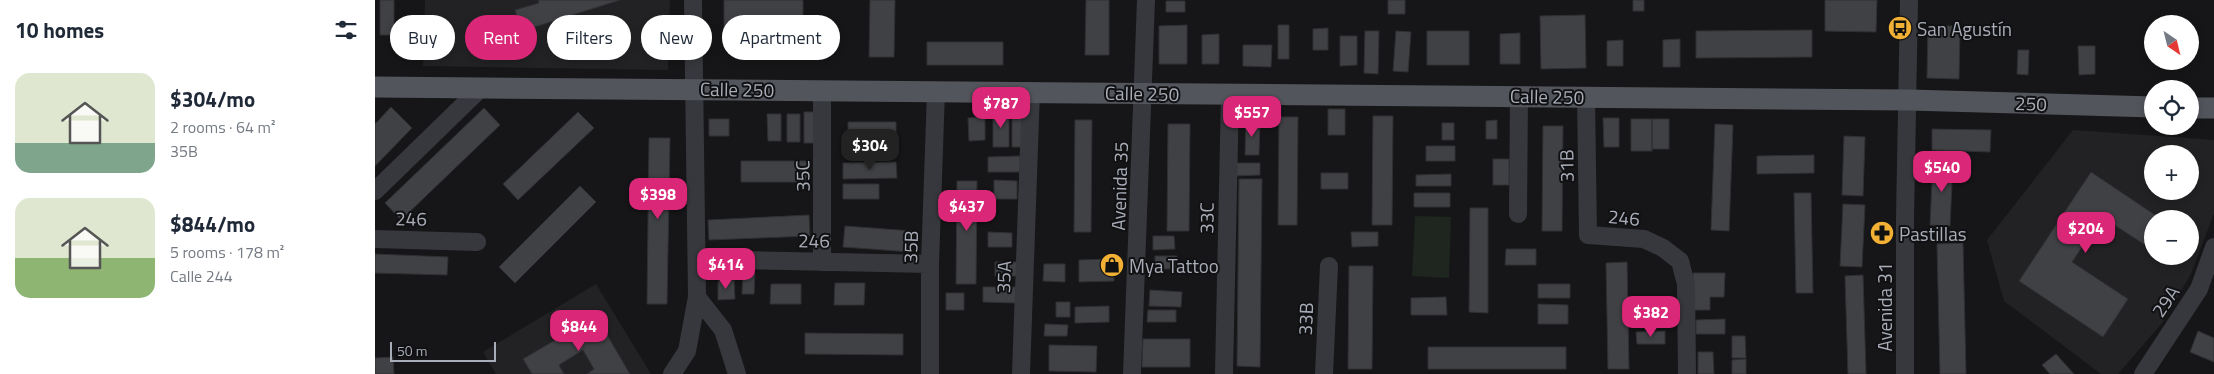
<!DOCTYPE html>
<html lang="en">
<head>
<meta charset="utf-8">
<style>
  body { margin:0; font-family:"Titillium Web",sans-serif; background:#f2f2f3; color:#1f2937; height:100vh; display:flex; flex-direction:column; font-size:19px; white-space:nowrap }
  * { box-sizing:border-box; margin:0 }
  p { font-size:16px; color:#747a83 }
  .icon { flex:none; width:28px; height:28px; fill:none; stroke:currentColor; stroke-width:2; stroke-linecap:round; stroke-linejoin:round }
  .map { position:relative; flex:1; overflow:hidden }
  .details { display:flex; flex-direction:column; background:#fff; width:375px }
  .details>* { flex:none }
  .guide { position:absolute; left:15px; top:15px; width:475px; height:45px; display:flex; gap:10px }
  .needle { width:32px; rotate:145deg }
  .fabs { position:absolute; left:1769px; top:15px; display:grid; gap:10px }
  .fabs a { display:grid; place-items:center; width:55px; height:55px; border-radius:50%; background:#fff; box-shadow:0 2px 8px #0003; font-size:25px }
  .scale { position:absolute; left:15px; bottom:12px; width:106px; box-sizing:border-box; padding-left:5px; border:2px solid #a8adb8; border-top:0; font-size:14px; line-height:18px; white-space:nowrap; color:#a8adb8; -webkit-text-stroke:4px #111113; paint-order:stroke }
  .price { position:absolute; translate:-50% -42px; padding:0 11px; border-radius:10px; background:#db2777; color:#fff; font-size:16px; line-height:32px; filter:drop-shadow(0 1px 2px #0008) }
  .price::after { content:''; position:absolute; left:50%; top:30px; width:15px; height:11px; margin-left:-8px; background:inherit; clip-path:polygon(0 0,100% 0,50% 100%) }
  .price.selected { background:#222; color:#fff }
  ul { padding:0; list-style:none }
  li { display:flex; align-items:center; gap:15px; height:125px; padding:0 15px }
  li span { display:grid; place-items:center; flex:none; width:140px; height:100px; border-radius:15px; color:#555 }
  li>.icon { margin-inline-start:auto }
  span .icon { width:60px; height:60px; fill:#fffc; stroke-width:1 }
  li b { font-size:21px }
  h2 { display:flex; justify-content:space-between; align-items:center; height:60px; padding:0 15px; font-size:21px }
  .tag { padding:0 18px; border-radius:22px; background:#fff; box-shadow:0 2px 8px #0003; font-size:18px; line-height:45px }
  .tag.selected { background:#db2777; color:#fff }
  main { display:flex; flex:1; min-height:0 }
  .map>svg:first-child { display:block }
</style>
</head>
<body>
<main>
<section class="details">
<h2>10 homes<svg class="icon" aria-label="filters" viewBox="0 0 24 24"><path d="M4 7h16M4 17h16"/><circle cx="9" cy="7" r="2"/><circle cx="15" cy="17" r="2"/></svg></h2>
<ul>
<li><span style="background:linear-gradient(#dfe7d0 70%,#7fa58c 0)"><svg class="icon" aria-label="home" viewBox="0 0 24 24"><path d="M3 11l9-7 9 7M6 9v11h12V9"/></svg></span><div><b>$304/mo</b><p>2 rooms · 64 m²</p><p>35B</p></div></li>
<li><span style="background:linear-gradient(#dfe7d0 60%,#8fb573 0)"><svg class="icon" aria-label="home" viewBox="0 0 24 24"><path d="M3 11l9-7 9 7M6 9v11h12V9"/></svg></span><div><b>$844/mo</b><p>5 rooms · 178 m²</p><p>Calle 244</p></div></li>
</ul>
</section>
<div class="map">
<svg width="1839" height="374" viewBox="0 0 1839 374">
  <rect width="100%" height="100%" fill="#161618"/>
  <path fill="#222225" fill-rule="evenodd" d="M 50,0 L 295,0 L 293,70 L 48,66 Z
    M 1698,130 L 1839,140 L 1839,213 L 1816,274 L 1787,323 L 1743,374 L 1726,374 L 1629,301 L 1612,240 ZM 1778,154 L 1815,154 L 1815,191 L 1778,191 ZM 1778,219 L 1815,219 L 1815,256 L 1778,256 Z
    M 221,284 L 276,374 L 121,374 L 108,352 Z"/>
  <path fill="#1e261f" d="M 1040,216 L 1076,217 L 1074,278 L 1037,276 Z"/>
  <path fill="#404145" stroke="#303034" d="M 5,0 L 19,0 L 19,35 L 5,35 Z
    M 163,0 L 245,0 L 147,31 L 140,10 L 164,3 Z
    M 349,0 L 428,0 L 428,41 L 349,41 Z
    M 495,0 L 520,0 L 519,57 L 494,57 Z
    M 711,0 L 734,0 L 734,55 L 710,55 Z
    M 1013,0 L 1030,0 L 1030,14 L 1013,14 Z
    M 1258,0 L 1269,0 L 1269,11 L 1258,11 Z
    M 1450,0 L 1502,0 L 1501,32 L 1450,31 Z
    M 791,1 L 810,1 L 810,12 L 791,12 Z
    M 1210,15 L 1211,68 L 1166,69 L 1165,16 Z
    M 812,25 L 812,64 L 784,64 L 784,26 Z
    M 903,25 L 914,25 L 914,59 L 903,59 Z
    M 1553,26 L 1585,26 L 1584,79 L 1552,78 Z
    M 953,28 L 953,50 L 938,50 L 938,29 Z
    M 1437,30 L 1437,57 L 1321,58 L 1321,31 Z
    M 990,31 L 1004,31 L 1003,74 L 989,73 Z
    M 1021,31 L 1036,32 L 1033,72 L 1018,71 Z
    M 1052,31 L 1094,31 L 1094,65 L 1052,65 Z
    M 1145,33 L 1145,64 L 1125,64 L 1125,34 Z
    M 844,34 L 844,64 L 827,64 L 827,35 Z
    M 965,36 L 982,36 L 982,65 L 965,66 Z
    M 1305,39 L 1305,67 L 1288,67 L 1288,40 Z
    M 1248,40 L 1248,66 L 1232,66 L 1232,41 Z
    M 552,42 L 628,42 L 628,65 L 552,65 Z
    M 868,45 L 897,45 L 896,67 L 868,66 Z
    M 1703,46 L 1720,46 L 1720,74 L 1704,75 Z
    M 1643,50 L 1654,50 L 1653,75 L 1642,74 Z
    M 16,107 L 37,128 L 0,166 L 0,124 Z
    M 109,108 L 125,125 L 26,220 L 10,203 Z
    M 953,109 L 970,109 L 970,135 L 953,135 Z
    M 203,112 L 219,128 L 143,200 L 128,184 Z
    M 429,112 L 440,112 L 441,143 L 429,143 Z
    M 618,112 L 634,112 L 634,147 L 618,147 Z
    M 637,113 L 649,113 L 649,147 L 637,147 Z
    M 392,114 L 406,114 L 406,141 L 393,141 Z
    M 412,114 L 425,114 L 425,142 L 412,142 Z
    M 998,116 L 1018,116 L 1017,225 L 997,225 Z
    M 610,117 L 610,140 L 594,141 L 593,118 Z
    M 904,117 L 923,117 L 922,225 L 903,225 Z
    M 1228,118 L 1244,118 L 1244,147 L 1229,147 Z
    M 334,119 L 354,119 L 354,136 L 334,136 Z
    M 1256,119 L 1277,119 L 1277,151 L 1256,151 Z
    M 1277,119 L 1294,119 L 1294,149 L 1277,149 Z
    M 700,120 L 717,120 L 716,232 L 699,232 Z
    M 871,120 L 885,121 L 884,155 L 870,155 Z
    M 1122,120 L 1122,139 L 1111,139 L 1111,121 Z
    M 473,122 L 521,122 L 521,146 L 473,146 Z
    M 1067,123 L 1079,123 L 1079,140 L 1067,140 Z
    M 793,124 L 815,124 L 814,231 L 792,231 Z
    M 1340,124 L 1358,125 L 1354,231 L 1336,230 Z
    M 1168,126 L 1188,126 L 1187,231 L 1167,231 Z
    M 1557,129 L 1616,130 L 1615,152 L 1557,150 Z
    M 1469,136 L 1490,137 L 1488,196 L 1467,195 Z
    M 274,138 L 295,138 L 292,304 L 272,304 Z
    M 1051,146 L 1080,146 L 1080,161 L 1051,161 Z
    M 1439,155 L 1439,173 L 1382,174 L 1382,156 Z
    M 645,156 L 645,172 L 613,172 L 613,157 Z
    M 1118,159 L 1134,159 L 1134,185 L 1118,185 Z
    M 366,161 L 433,161 L 433,182 L 366,182 Z
    M 1558,161 L 1578,161 L 1575,226 L 1555,225 Z
    M 521,162 L 522,178 L 468,179 L 468,163 Z
    M 859,163 L 885,163 L 885,175 L 859,176 Z
    M 1716,172 L 1786,219 L 1778,219 L 1778,250 L 1727,217 L 1697,262 L 1753,299 L 1728,337 L 1644,281 Z
    M 946,173 L 973,173 L 973,189 L 946,189 Z
    M 1076,174 L 1076,186 L 1041,186 L 1041,175 Z
    M 864,179 L 887,179 L 885,367 L 862,366 Z
    M 619,180 L 642,181 L 642,199 L 619,199 Z
    M 582,181 L 602,181 L 601,284 L 581,284 Z
    M 468,184 L 504,184 L 504,199 L 468,199 Z
    M 205,186 L 221,202 L 140,283 L 124,267 Z
    M 1039,193 L 1075,193 L 1075,207 L 1039,207 Z
    M 1419,193 L 1436,193 L 1438,293 L 1421,293 Z
    M 1468,204 L 1490,205 L 1487,267 L 1465,266 Z
    M 1095,208 L 1113,208 L 1113,313 L 1094,312 Z
    M 434,215 L 435,236 L 334,240 L 333,220 Z
    M 470,226 L 537,231 L 536,252 L 468,247 Z
    M 613,232 L 637,233 L 637,247 L 613,247 Z
    M 976,232 L 1003,232 L 1003,246 L 977,247 Z
    M 778,236 L 799,236 L 800,249 L 778,250 Z
    M 1588,243 L 1591,374 L 1565,374 L 1562,244 Z
    M 1131,249 L 1161,249 L 1161,265 L 1130,265 Z
    M 0,254 L 73,257 L 72,275 L 0,273 Z
    M 780,256 L 802,256 L 802,269 L 780,269 Z
    M 739,259 L 739,281 L 704,282 L 704,260 Z
    M 620,262 L 645,262 L 645,276 L 620,276 Z
    M 1252,262 L 1254,369 L 1233,369 L 1231,263 Z
    M 669,264 L 690,264 L 690,282 L 668,281 Z
    M 974,266 L 998,266 L 997,369 L 973,369 Z
    M 368,273 L 380,273 L 379,294 L 367,294 Z
    M 1318,273 L 1350,273 L 1349,297 L 1335,297 L 1335,310 L 1317,310 Z
    M 1488,275 L 1491,374 L 1473,374 L 1470,276 Z
    M 359,280 L 360,299 L 343,300 L 343,281 Z
    M 460,283 L 490,283 L 489,305 L 459,305 Z
    M 396,284 L 426,284 L 426,304 L 395,304 Z
    M 1163,284 L 1195,284 L 1195,298 L 1163,298 Z
    M 608,287 L 641,287 L 641,303 L 608,302 Z
    M 775,290 L 807,292 L 806,307 L 774,306 Z
    M 571,293 L 589,293 L 589,310 L 571,310 Z
    M 1071,297 L 1072,315 L 1036,315 L 1036,298 Z
    M 1259,299 L 1287,299 L 1287,317 L 1259,317 Z
    M 681,302 L 695,302 L 695,317 L 681,317 Z
    M 1163,304 L 1193,305 L 1193,324 L 1163,324 Z
    M 734,306 L 734,322 L 700,323 L 700,307 Z
    M 773,310 L 801,310 L 801,322 L 772,322 Z
    M 221,316 L 255,374 L 212,374 L 219,369 L 208,350 L 184,365 L 189,374 L 157,374 L 148,359 Z
    M 1350,319 L 1350,334 L 1321,334 L 1321,320 Z
    M 670,324 L 693,325 L 692,336 L 669,336 Z
    M 1290,331 L 1290,344 L 1262,344 L 1261,332 Z
    M 1823,331 L 1839,338 L 1839,362 L 1815,352 Z
    M 430,333 L 528,334 L 528,355 L 430,354 Z
    M 1357,336 L 1370,336 L 1371,358 L 1357,358 Z
    M 768,339 L 815,339 L 815,367 L 767,367 Z
    M 674,345 L 722,346 L 721,372 L 674,371 Z
    M 1053,347 L 1191,347 L 1191,369 L 1053,369 Z
    M 1323,352 L 1338,352 L 1339,374 L 1323,374 Z
    M 1681,354 L 1699,374 L 1675,374 L 1667,365 Z
    M 18,357 L 19,374 L 0,374 L 0,358 Z
    M 1371,359 L 1371,374 L 1357,374 L 1357,360 Z"/>
  <g fill="none" stroke-linecap="round" stroke-linejoin="round">
    <path stroke="#37383d" stroke-width="18" d="M 447,90 L 447,262
      M 1211,97 L 1213,235 L 1269,239 L 1288,248 L 1305,261 L 1311,284 L 1312,374
      M 0,191 L 107,87
      M 1143,214 L 1144,96
      M 0,239 L 102,242
      M 322,259 L 555,264
      M 322,297 L 348,330 L 362,374
      M 297,374 L 312,351 L 322,297 L 318,0
      M 555,374 L 555,264 L 561,91
      M 646,374 L 656,91
      M 757,374 L 771,0
      M 849,374 L 855,94
      M 949,374 L 954,266
      M 1530,374 L 1530,219 L 1534,0
      M 1768,374 L 1824,289 L 1839,247"/>
    <path stroke="#53555c" stroke-width="21" d="M 0,87 L 1534,100 L 1778,107
      M 1815,108 L 1839,108"/>
  </g>
  <defs>
    <g id="bus-disc" transform="scale(1.25)"><circle r="9.5" fill="#f2b134" stroke="#111113"/><path d="M-5-6H5V4H4V6H2V4H-2V6H-4V4H-5ZM-3.5-4V0h7V-4ZM-3.5 1.2v1.5H-2V1.2ZM2 1.2v1.5H3.5V1.2Z" fill="#111"/></g>
    <g id="pharmacy-disc" transform="scale(1.25)"><circle r="9.5" fill="#f2b134" stroke="#111113"/><path d="M-2-6h4v4h4v4h-4v4h-4v-4h-4v-4h4Z" fill="#111"/></g>
    <g id="shop-disc" transform="scale(1.25)"><circle r="9.5" fill="#f2b134" stroke="#111113"/><path d="M-5-2.5h2.3a2.7 3.5 0 0 1 5.4 0H5L5.5 6h-11ZM-1.5-2.5h3a1.5 2.3 0 0 0-3 0Z" fill="#111"/></g>
  </defs>
  <g fill-rule="evenodd">
    <use href="#bus-disc" x="1525" y="28"/>
    <use href="#pharmacy-disc" x="1507" y="233"/>
    <use href="#shop-disc" x="737" y="265"/>
  </g>
  <g text-anchor="middle" dominant-baseline="central" stroke-width="4" stroke-linejoin="round" paint-order="stroke">
    <g font-size="19" fill="#a8adb8" stroke="#111113" text-anchor="start">
      <text x="1542" y="28">San Agustín</text>
      <text x="1524" y="233">Pastillas</text>
      <text x="754" y="265">Mya Tattoo</text>
    </g>
    <g font-size="19" fill="#a8adb8" stroke="#111113">
      <text transform="translate(362 89) rotate(1)">Calle 250</text>
      <text transform="translate(767 93) rotate(1)">Calle 250</text>
      <text transform="translate(1172 96) rotate(1)">Calle 250</text>
      <text transform="translate(1656 103) rotate(2)">250</text>
      <text transform="translate(1191 166) rotate(-91)">31B</text>
      <text transform="translate(427 176) rotate(-91)">35C</text>
      <text transform="translate(744 186) rotate(-88)">Avenida 35</text>
      <text transform="translate(1249 217) rotate(5)">246</text>
      <text transform="translate(36 218) rotate(1)">246</text>
      <text transform="translate(831 218) rotate(-89)">33C</text>
      <text transform="translate(439 240) rotate(1)">246</text>
      <text transform="translate(535 247) rotate(-88)">35B</text>
      <text transform="translate(628 277) rotate(-88)">35A</text>
      <text transform="translate(1790 301) rotate(-56)">29A</text>
      <text transform="translate(1509 307) rotate(-90)">Avenida 31</text>
      <text transform="translate(930 319) rotate(-87)">33B</text>
    </g>
  </g>
</svg>
<div class="fabs">
<a><svg class="needle" viewBox="-14 -14 28 28"><path d="M0-13l5 13h-10z" fill="#e53935"/><path d="M0 13l5-13h-10z" fill="#747a83"/></svg></a>
<a><svg class="icon" aria-label="locate" viewBox="0 0 24 24"><circle cx="12" cy="12" r="6"/><path d="M12 2v4M12 18v4M2 12h4M18 12h4"/></svg></a>
<a>+</a>
<a>−</a>
</div>
<div class="scale">50 m</div>
<b class="price" style="left:626px;top:129px">$787</b>
<b class="price" style="left:877px;top:138px">$557</b>
<b class="price selected" style="left:495px;top:171px">$304</b>
<b class="price" style="left:1567px;top:193px">$540</b>
<b class="price" style="left:283px;top:220px">$398</b>
<b class="price" style="left:592px;top:232px">$437</b>
<b class="price" style="left:1711px;top:254px">$204</b>
<b class="price" style="left:351px;top:290px">$414</b>
<b class="price" style="left:1276px;top:338px">$382</b>
<b class="price" style="left:204px;top:352px">$844</b>
<div class="guide">
<a class="tag">Buy</a>
<a class="tag selected">Rent</a>
<a class="tag">Filters</a>
<a class="tag">New</a>
<a class="tag">Apartment</a>
</div>
</div>
</main>
</body>
</html>
